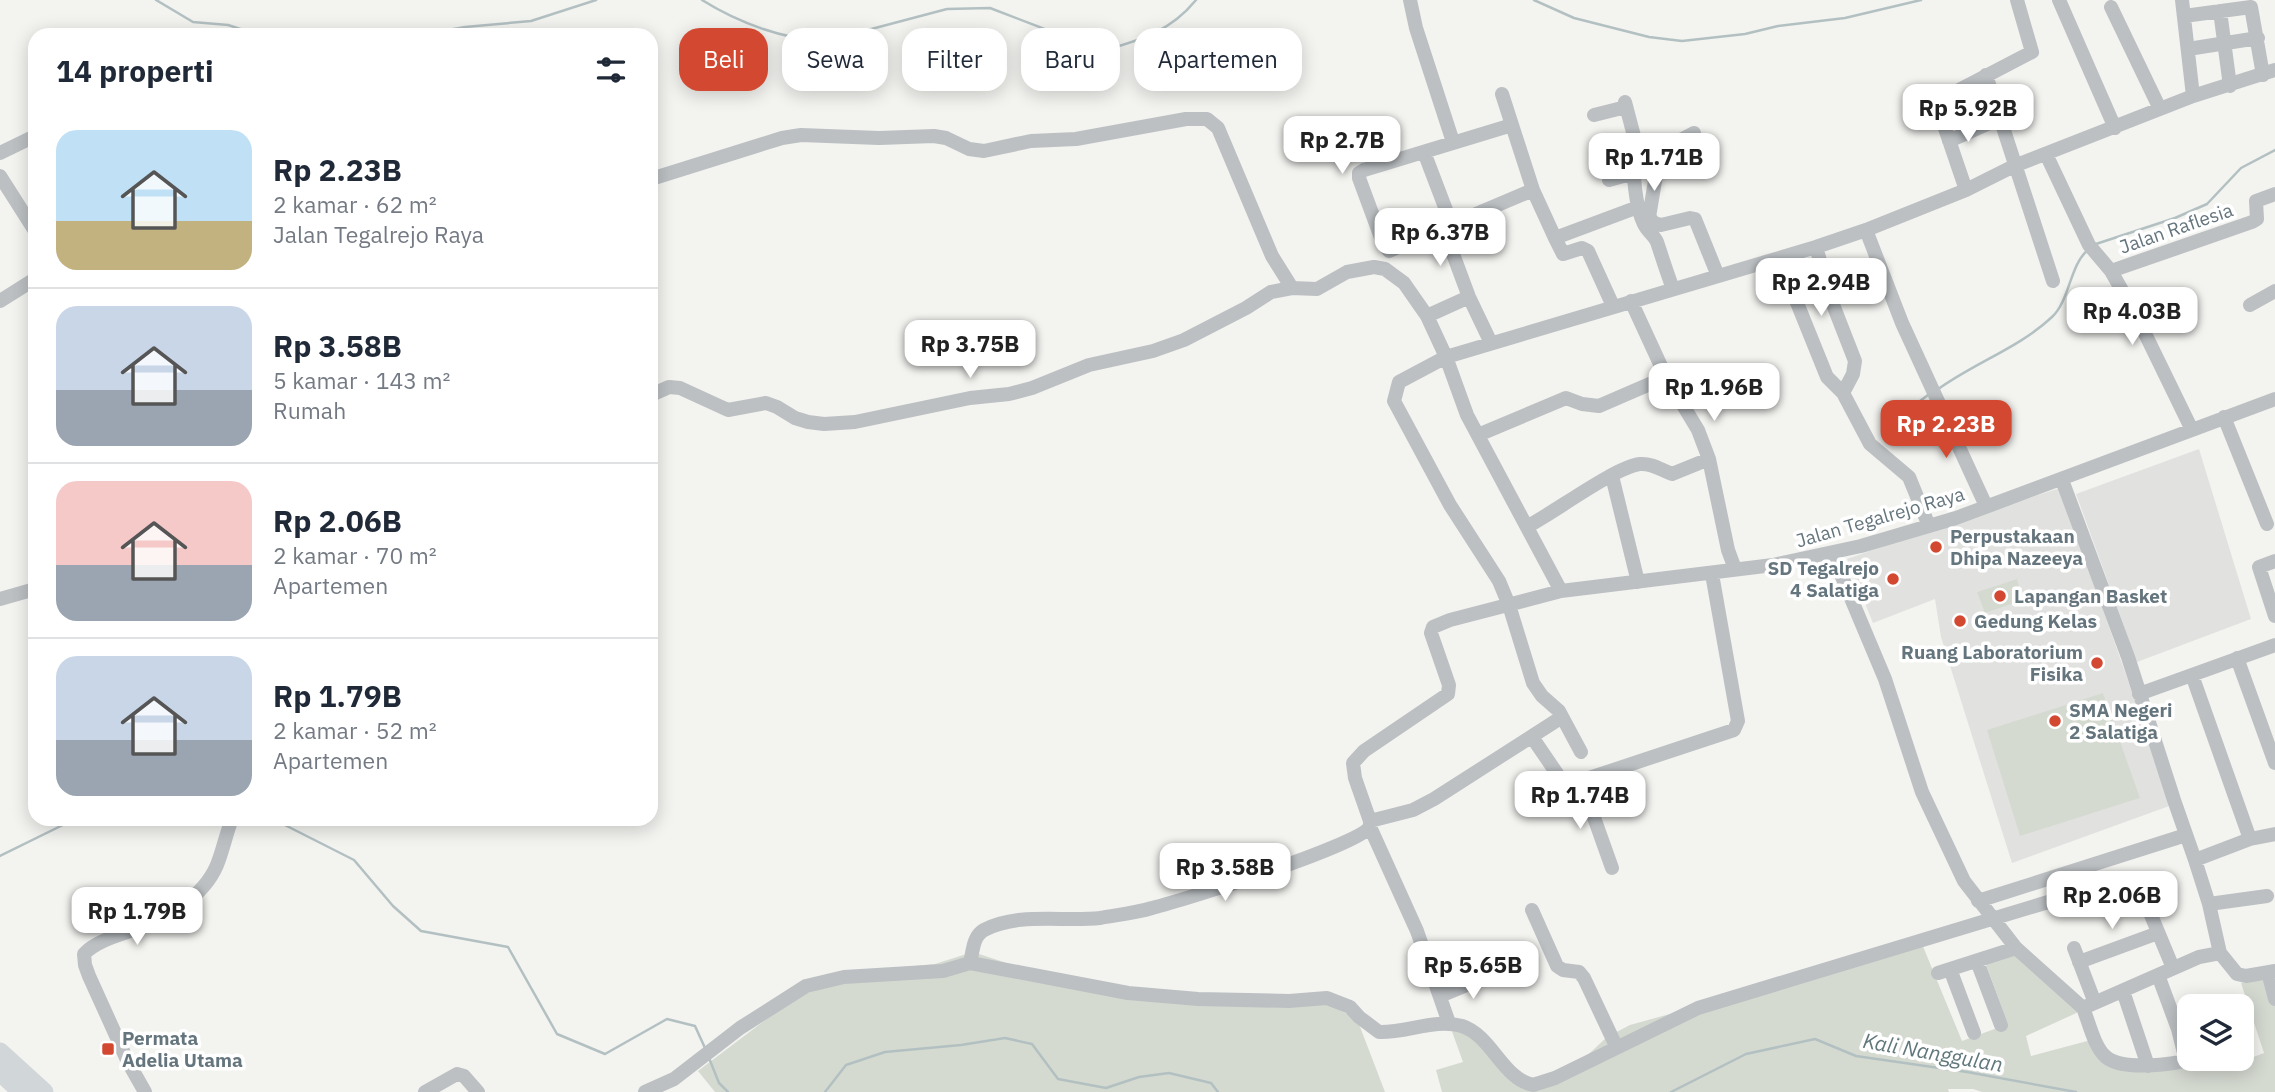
<!DOCTYPE html>
<html lang="id">
<head>
<meta charset="utf-8">
<style>
  body { margin:0; font-family:"IBM Plex Sans",sans-serif; background:#f6f6f7; color:#1f2937; height:100vh; display:flex; flex-direction:column; font-size:26px; white-space:nowrap }
  * { box-sizing:border-box; margin:0 }
  p { font-size:23px; color:#747a83 }
  .icon { flex:none; width:38px; height:38px; fill:none; stroke:currentColor; stroke-width:2; stroke-linecap:round; stroke-linejoin:round }
  .map { position:relative; flex:1; overflow:hidden }
  .details { position:absolute; left:28px; top:28px; width:630px; height:798px; display:flex; flex-direction:column; background:#fff; border-radius:21px; box-shadow:0 4px 18px #0003 }
  .details>* { flex:none }
  .top-card { position:absolute; left:679px; top:28px; width:665px; height:63px; display:flex; gap:14px }
  .fabs { position:absolute; left:2177px; top:994px; display:grid; gap:14px }
  .fabs a { display:grid; place-items:center; width:77px; height:77px; border-radius:14px; background:#fff; box-shadow:0 4px 18px #0003; font-size:35px }
  .price { position:absolute; translate:-50% -60px; padding:0 16px; border-radius:14px; background:#fff; color:#222; font-size:23px; line-height:46px; filter:drop-shadow(0 2px 4px #0008) }
  .price::after { content:''; position:absolute; left:50%; top:42px; width:21px; height:16px; margin-left:-10px; background:inherit; clip-path:polygon(0 0,100% 0,50% 100%) }
  .price.active { background:#d34830; color:#fff }
  ul { padding:0; list-style:none }
  li { display:flex; align-items:center; gap:21px; height:175px; padding:0 28px }
  li+li { border-top:2px solid #e0e1e3 }
  li span { display:grid; place-items:center; flex:none; width:196px; height:140px; border-radius:21px; color:#555 }
  li>.icon { margin-inline-start:auto }
  span .icon { width:84px; height:84px; fill:#fffc; stroke-width:1 }
  li b { font-size:30px }
  h2 { display:flex; justify-content:space-between; align-items:center; height:84px; padding:0 28px; font-size:30px }
  .chip { padding:0 24px; border-radius:21px; background:#fff; box-shadow:0 4px 18px #0003; font-size:24px; line-height:63px }
  .chip.active { background:#d34830; color:#fff }
  .map>svg:first-child { display:block }
</style>
</head>
<body>
<div class="map">
<svg width="2275" height="1092" viewBox="0 0 2275 1092">
  <rect width="100%" height="100%" fill="#f3f3f0"/>
  <path fill="#e1e2e0" d="M 2199,449 L 2251,619 L 2137,662 L 2076,494 Z
    M 2060,488 L 2172,805 L 2012,863 L 1941,637 L 1935,599 L 1873,623 L 1847,559 L 1918,534 Z"/>
  <path fill="#d5dad1" d="M 2017,579 L 2023,600 L 1985,613 L 1977,592 Z
    M 2103,693 L 2140,798 L 2020,836 L 1987,730 Z
    M 1922,944 L 1962,1041 L 2008,1024 L 1984,959 L 2013,949 L 2083,1010 L 2026,1036 L 2031,1056 L 2091,1040 L 2097,1055 L 2183,1065 L 2208,1059 L 2216,1071 L 2264,1053 L 2241,983 L 2267,977 L 2275,1004 L 2275,1092 L 1982,1092 L 1973,1089 L 1948,1089 L 1949,1092 L 1442,1092 L 1436,1070 L 1463,1062 L 1450,1026 L 1460,1028 L 1530,1081 L 1563,1078 L 1607,1037 L 1630,1025 Z
    M 973,952 L 1040,974 L 1129,992 L 1326,1003 L 1357,1019 L 1385,1092 L 715,1092 L 698,1071 L 826,974 L 935,964 Z"/>
  <g fill="none" stroke-linecap="round" stroke-linejoin="round">
    <path stroke="#b3c0c2" stroke-width="2.5" d="M 156,0 L 193,22 L 228,25 L 259,35
      M 702,0 C 737,22 784,40 826,41 L 947,9 L 990,8 L 1102,51 C 1140,40 1170,32 1196,0
      M 1534,0 L 1574,18 L 1649,37 L 1682,41 L 1745,34 L 1778,26 L 1845,18 L 1921,0
      M 420,35 L 465,27 L 531,21 L 596,0
      M 2096,244 L 2175,218 L 2207,204 L 2241,168 L 2275,150
      M 1937,390 C 1974,363 2019,348 2052,317 C 2070,300 2070,264 2088,250
      M 1900,416 L 1928,395
      M 273,819 L 354,860 L 393,906 L 421,931 L 508,947 L 557,1034 L 605,1054 L 667,1019 L 695,1026 L 705,1048
      M 0,856 L 75,819
      M 709,1058 L 719,1083 L 728,1092
      M 825,1092 L 846,1065 L 885,1052 L 961,1045 L 1005,1038 L 1032,1044 L 1058,1079 L 1106,1088 L 1139,1077 L 1169,1073 L 1211,1083 L 1218,1092
      M 1671,1092 L 1746,1054 L 1815,1039 L 1856,1056 L 1967,1072 L 2076,1092"/>
    <path stroke="#bcc0c3" stroke-width="14" d="M 1410,0 L 1416,28 L 1453,142
      M 2059,0 L 2115,128
      M 2182,0 L 2193,96
      M 2111,7 L 2160,109
      M 2220,11 L 2230,86
      M 2184,16 L 2251,7 L 2263,75
      M 2188,49 L 2258,38
      M 1986,75 L 2053,281
      M 1502,94 L 1533,190 L 1555,238 L 1638,207
      M 1625,102 L 1639,155 C 1629,168 1637,210 1644,224 C 1647,231 1654,235 1657,242 C 1662,257 1667,273 1673,289
      M 1594,115 L 1626,107
      M 1512,125 L 1364,170 L 1359,173 L 1359,178 L 1383,243 L 1389,251 L 1533,190
      M 1694,133 L 1660,151 L 1649,217 L 1654,223 L 1661,225 L 1690,218 L 1695,219 L 1718,276
      M 1949,141 L 1998,119
      M 1604,147 L 1635,138
      M 1424,152 L 1451,223
      M 0,153 L 35,136
      M 2046,154 L 2089,245 L 2111,271 L 2136,315 L 2192,430
      M 0,176 L 35,231
      M 651,179 L 782,138 L 801,135 L 879,138 L 934,136 L 946,138 L 969,149 L 984,151 L 1031,141 L 1076,139 L 1186,119 L 1207,119 L 1218,128 L 1272,256 L 1292,288 L 1317,289 L 1347,272 L 1374,267 L 1385,269 L 1404,283 L 1427,316 L 1446,357 L 1467,415 L 1561,591
      M 1609,180 L 1634,173
      M 1966,190 L 1936,102 L 2032,52 L 2017,0
      M 1443,227 L 1469,297 L 1491,343
      M 1866,230 L 1902,323 L 1986,506
      M 1555,238 L 1563,254 L 1582,248 L 1588,251 L 1613,306
      M 1816,247 L 1832,302 L 1855,361 L 1853,374 L 1843,393 L 1870,444 L 1909,477 L 1929,526
      M 1779,258 L 1827,377 L 1843,393
      M 2111,271 L 2252,222 L 2257,219 L 2256,201 L 2275,194
      M 0,301 L 35,279
      M 1631,301 L 1666,377 L 1698,430 L 1709,459 L 1728,550 L 1735,569
      M 2250,305 L 2275,291
      M 1427,316 L 1469,297
      M 651,395 L 669,387 L 680,388 L 728,410 L 766,403 L 777,407 L 795,418 L 808,422 L 824,424 L 855,422 L 970,398 L 1009,394 L 1032,388 L 1089,365 L 1153,351 L 1184,340 L 1246,308 L 1271,292 L 1292,288
      M 2224,417 L 2267,524
      M 1478,435 L 1566,398 L 1582,404 L 1599,406 L 1666,377
      M 1612,476 L 1638,582
      M 2062,480 L 2128,657 L 2174,800 L 2195,860 L 2209,904 L 2220,953 L 2237,974 L 2246,976 L 2275,971
      M 1528,526 C 1555,512 1615,467 1640,464 C 1652,463 1661,470 1672,474 L 1709,459
      M 1832,553 L 1885,679 L 1922,792 L 1964,881 L 2016,948 L 2083,1008 L 2199,957 L 2220,953
      M 2275,561 L 2259,567 L 2275,616
      M 0,599 L 35,589
      M 2237,658 L 2275,763
      M 2192,675 L 2250,839
      M 2139,694 L 2275,645
      M 1532,737 L 1562,781 L 1568,785 L 1734,730 L 1738,721 L 1712,574
      M 1581,752 L 1559,711 L 1542,696 L 1533,683 L 1509,605 L 1499,581 L 1450,505 L 1394,401 L 1399,382 L 1446,357 L 1816,247 L 1866,230 L 1966,190 L 2014,166 L 2193,96 L 2275,70
      M 1581,781 L 1612,868
      M 1370,821 L 1413,810 L 1434,799 L 1562,717
      M 1370,827 L 1417,931 L 1449,1023
      M 2195,860 L 2250,839 L 2275,834
      M 1978,901 L 2186,835
      M 2146,903 L 2173,968
      M 2209,904 L 2267,896
      M 1532,910 L 1557,966 L 1563,970 L 1579,972 L 1584,978 L 1616,1046
      M 2074,948 L 2095,1003
      M 1977,961 L 2001,1025
      M 2079,962 L 2158,933
      M 970,963 L 1128,993 L 1198,999 L 1289,1001 L 1327,998 L 1350,1007 L 1359,1017 L 1379,1032 C 1407,1033 1435,1018 1462,1026 C 1492,1036 1502,1078 1533,1085 L 1555,1078 L 1698,1008 L 2068,896
      M 1950,969 L 1974,1033
      M 2268,972 L 2275,999
      M 1938,973 L 2016,948
      M 2158,975 L 2178,1029 L 2186,1061
      M 2123,991 L 2148,1066
      M 1440,996 L 1493,974
      M 2083,1008 C 2089,1022 2094,1047 2106,1057 C 2123,1071 2172,1065 2192,1059
      M 145,1092 L 128,1062 L 89,976 L 85,965 L 84,954 C 96,941 117,936 133,930 C 166,916 202,900 217,865 C 223,850 226,834 232,819
      M 425,1092 L 457,1074 L 464,1076 L 478,1092
      M 645,1092 L 674,1079 L 740,1028 L 806,986 L 844,977 L 943,971 L 970,963 C 973,951 973,936 984,930 C 1018,912 1063,922 1100,918 C 1117,915 1136,913 1152,908 C 1184,900 1357,846 1370,827 L 1370,821 L 1355,778 L 1353,763 L 1364,751 L 1448,694 L 1449,685 L 1431,633 L 1433,627 L 1450,620 L 1561,591 L 1773,565 L 1861,546 L 1956,518 L 2275,399"/>
    <path stroke="#d1d6d9" stroke-width="19" d="M 0,1052 L 44,1092
      M 0,1072 L 22,1092"/>
  </g>
  <g fill="#d34830" stroke="#fff" stroke-width="2.5">
    <circle cx="1936" cy="547" r="7"/>
    <circle cx="1893" cy="579" r="7"/>
    <circle cx="2000" cy="596" r="7"/>
    <circle cx="1960" cy="621" r="7"/>
    <circle cx="2097" cy="663" r="7"/>
    <circle cx="2055" cy="721" r="7"/>
    <rect x="101" y="1042" width="14" height="14" rx="3.5"/>
  </g>
  <g text-anchor="middle" dominant-baseline="central" stroke-width="7" stroke-linejoin="round" paint-order="stroke">
    <g font-size="19" fill="#65757e" stroke="#fff">
      <text transform="translate(2176 228) rotate(-19)">Jalan Raflesia</text>
      <text transform="translate(1880 517) rotate(-16)">Jalan Tegalrejo Raya</text>
    </g>
    <g font-size="19" font-weight="bold" fill="#65757e" stroke="#fff" text-anchor="start">
      <text x="1950" y="536">Perpustakaan<tspan x="1950" dy="22">Dhipa Nazeeya</tspan></text>
      <text x="1879" y="568" text-anchor="end">SD Tegalrejo<tspan x="1879" dy="22">4 Salatiga</tspan></text>
      <text x="2014" y="596">Lapangan Basket</text>
      <text x="1974" y="621">Gedung Kelas</text>
      <text x="2083" y="652" text-anchor="end">Ruang Laboratorium<tspan x="2083" dy="22">Fisika</tspan></text>
      <text x="2069" y="710">SMA Negeri<tspan x="2069" dy="22">2 Salatiga</tspan></text>
      <text x="122" y="1038">Permata<tspan x="122" dy="22">Adelia Utama</tspan></text>
    </g>
    <g font-size="21" font-style="italic" fill="#60777b" stroke="#fff">
      <text transform="translate(1933 1052) rotate(10)">Kali Nanggulan</text>
    </g>
  </g>
</svg>
<div class="fabs">
<a><svg class="icon" aria-label="layers" viewBox="0 0 24 24"><path d="M12 4l9 5-9 5-9-5zM3 14l9 5 9-5"/></svg></a>
</div>
<b class="price" style="left:1968px;top:144px">Rp 5.92B</b>
<b class="price" style="left:1342px;top:176px">Rp 2.7B</b>
<b class="price" style="left:1654px;top:193px">Rp 1.71B</b>
<b class="price" style="left:1440px;top:268px">Rp 6.37B</b>
<b class="price" style="left:1821px;top:318px">Rp 2.94B</b>
<b class="price" style="left:2132px;top:347px">Rp 4.03B</b>
<b class="price" style="left:970px;top:380px">Rp 3.75B</b>
<b class="price" style="left:1714px;top:423px">Rp 1.96B</b>
<b class="price active" style="left:1946px;top:460px">Rp 2.23B</b>
<b class="price" style="left:1580px;top:831px">Rp 1.74B</b>
<b class="price" style="left:1225px;top:903px">Rp 3.58B</b>
<b class="price" style="left:2112px;top:931px">Rp 2.06B</b>
<b class="price" style="left:137px;top:947px">Rp 1.79B</b>
<b class="price" style="left:1473px;top:1001px">Rp 5.65B</b>
<div class="top-card">
<a class="chip active">Beli</a>
<a class="chip">Sewa</a>
<a class="chip">Filter</a>
<a class="chip">Baru</a>
<a class="chip">Apartemen</a>
</div>
<section class="details">
<h2>14 properti<svg class="icon" aria-label="filters" viewBox="0 0 24 24"><path d="M4 7h16M4 17h16"/><circle cx="9" cy="7" r="2"/><circle cx="15" cy="17" r="2"/></svg></h2>
<ul>
<li><span style="background:linear-gradient(#bfe0f5 65%,#c2b280 0)"><svg class="icon" aria-label="home" viewBox="0 0 24 24"><path d="M3 11l9-7 9 7M6 9v11h12V9"/></svg></span><div><b>Rp 2.23B</b><p>2 kamar · 62 m²</p><p>Jalan Tegalrejo Raya</p></div></li>
<li><span style="background:linear-gradient(#c9d6e8 60%,#9aa5b1 0)"><svg class="icon" aria-label="home" viewBox="0 0 24 24"><path d="M3 11l9-7 9 7M6 9v11h12V9"/></svg></span><div><b>Rp 3.58B</b><p>5 kamar · 143 m²</p><p>Rumah</p></div></li>
<li><span style="background:linear-gradient(#f6c9c9 60%,#9aa5b1 0)"><svg class="icon" aria-label="home" viewBox="0 0 24 24"><path d="M3 11l9-7 9 7M6 9v11h12V9"/></svg></span><div><b>Rp 2.06B</b><p>2 kamar · 70 m²</p><p>Apartemen</p></div></li>
<li><span style="background:linear-gradient(#c9d6e8 60%,#9aa5b1 0)"><svg class="icon" aria-label="home" viewBox="0 0 24 24"><path d="M3 11l9-7 9 7M6 9v11h12V9"/></svg></span><div><b>Rp 1.79B</b><p>2 kamar · 52 m²</p><p>Apartemen</p></div></li>
</ul>
</section>
</div>
</body>
</html>
